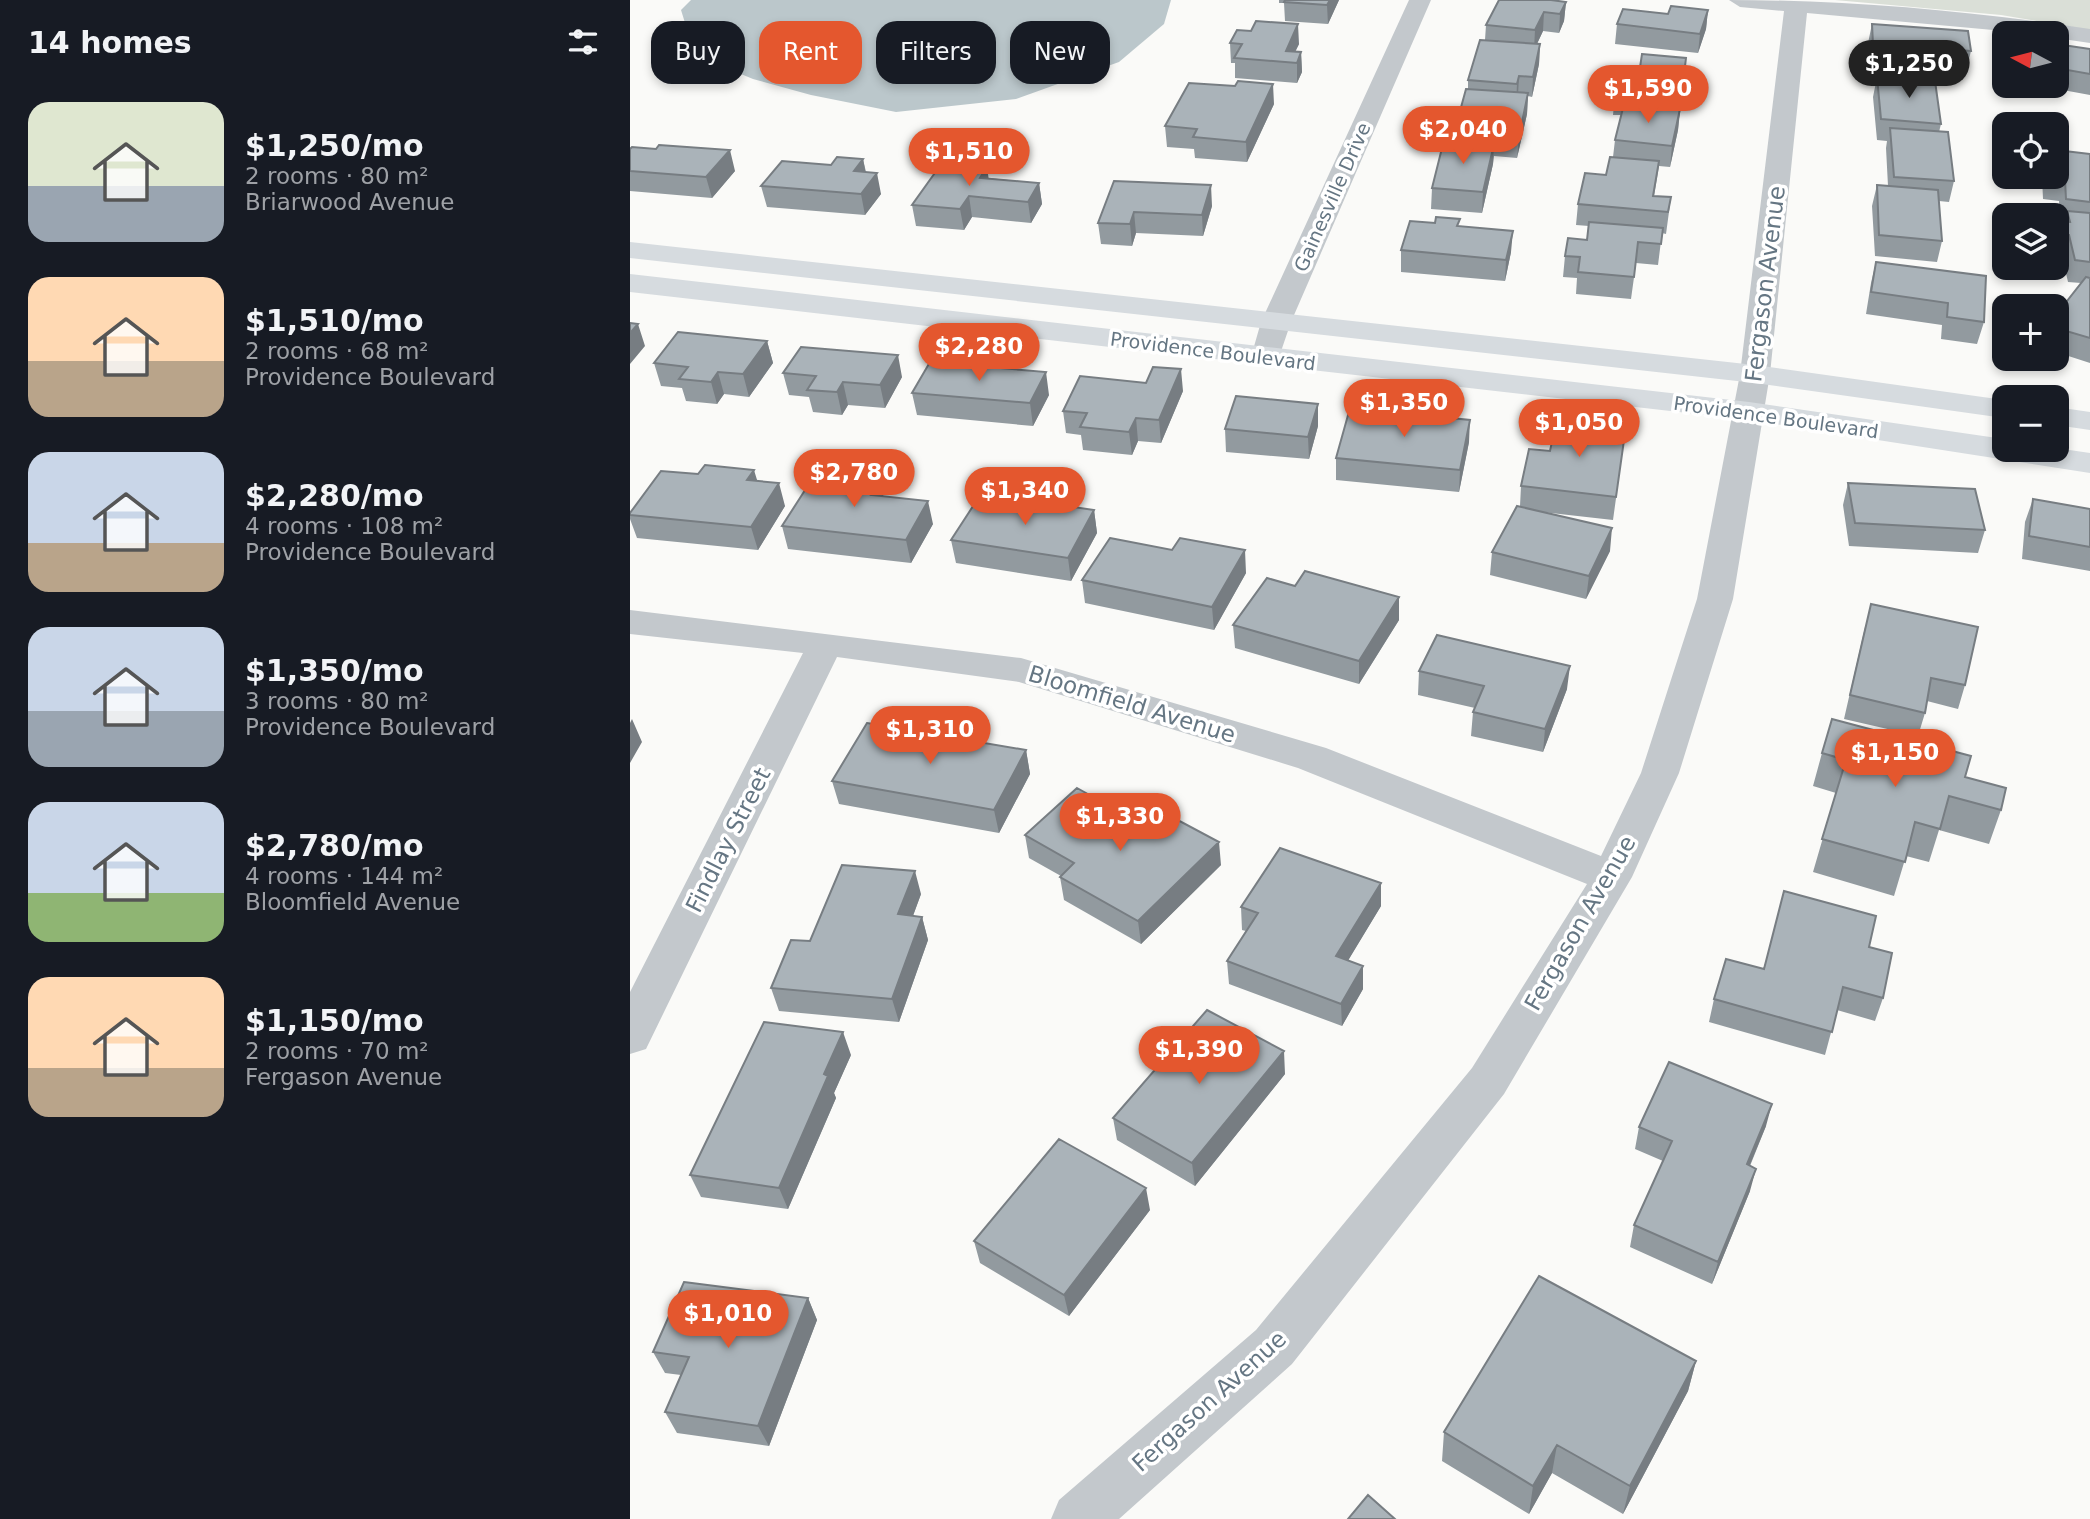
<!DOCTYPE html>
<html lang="en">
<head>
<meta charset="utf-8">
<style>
  body { margin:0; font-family:"DejaVu Sans",sans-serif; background:#20242c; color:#f1f3f6; height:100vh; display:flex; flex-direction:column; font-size:26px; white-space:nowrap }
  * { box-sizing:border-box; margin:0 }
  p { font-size:23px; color:#9ea1a6 }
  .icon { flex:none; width:38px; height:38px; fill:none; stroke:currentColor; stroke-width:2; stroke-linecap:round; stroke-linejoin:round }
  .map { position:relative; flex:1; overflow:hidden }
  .drawer { display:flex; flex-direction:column; background:#171b24; width:630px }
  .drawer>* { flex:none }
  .hud { position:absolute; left:21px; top:21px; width:665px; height:63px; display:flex; gap:14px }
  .needle { width:46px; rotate:277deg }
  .tools { position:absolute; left:1362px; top:21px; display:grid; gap:14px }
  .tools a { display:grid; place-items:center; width:77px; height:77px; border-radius:14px; background:#171b24; box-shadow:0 4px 10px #0003; font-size:35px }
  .price { position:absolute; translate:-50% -60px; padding:0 16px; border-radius:24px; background:#e4572e; color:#fff; font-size:23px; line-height:46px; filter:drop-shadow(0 2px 4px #0008) }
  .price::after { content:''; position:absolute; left:50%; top:42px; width:21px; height:16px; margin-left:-10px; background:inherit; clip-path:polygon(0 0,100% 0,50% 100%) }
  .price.selected { background:#222; color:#fff }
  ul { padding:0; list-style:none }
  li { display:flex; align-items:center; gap:21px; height:175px; padding:0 28px }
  li span { display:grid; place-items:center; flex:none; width:196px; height:140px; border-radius:21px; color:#555 }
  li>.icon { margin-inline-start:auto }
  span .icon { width:84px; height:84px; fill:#fffc; stroke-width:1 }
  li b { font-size:30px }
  h2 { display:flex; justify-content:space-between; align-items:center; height:84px; padding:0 28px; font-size:30px }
  .tag { padding:0 24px; border-radius:21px; background:#171b24; box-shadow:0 4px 10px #0003; font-size:24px; line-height:63px }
  .tag.selected { background:#e4572e; color:#fff }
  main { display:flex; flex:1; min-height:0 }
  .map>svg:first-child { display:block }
</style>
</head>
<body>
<main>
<section class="drawer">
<h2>14 homes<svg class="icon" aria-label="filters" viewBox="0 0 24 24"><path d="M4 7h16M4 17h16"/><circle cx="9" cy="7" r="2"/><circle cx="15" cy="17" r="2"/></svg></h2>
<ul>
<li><span style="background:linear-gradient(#dfe7d0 60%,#9aa5b1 0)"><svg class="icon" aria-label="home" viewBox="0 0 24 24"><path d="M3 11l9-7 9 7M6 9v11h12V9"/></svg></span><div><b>$1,250/mo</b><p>2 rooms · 80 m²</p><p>Briarwood Avenue</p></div></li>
<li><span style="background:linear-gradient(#ffd9b3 60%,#b9a48a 0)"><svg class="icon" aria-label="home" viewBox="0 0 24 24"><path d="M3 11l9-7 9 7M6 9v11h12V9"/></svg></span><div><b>$1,510/mo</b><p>2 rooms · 68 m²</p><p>Providence Boulevard</p></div></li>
<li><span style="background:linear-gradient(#c9d6e8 65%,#b9a48a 0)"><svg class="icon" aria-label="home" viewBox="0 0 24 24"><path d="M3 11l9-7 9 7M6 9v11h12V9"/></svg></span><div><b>$2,280/mo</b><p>4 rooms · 108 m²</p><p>Providence Boulevard</p></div></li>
<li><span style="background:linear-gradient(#c9d6e8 60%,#9aa5b1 0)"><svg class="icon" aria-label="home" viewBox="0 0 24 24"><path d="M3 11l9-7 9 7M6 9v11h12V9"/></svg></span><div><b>$1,350/mo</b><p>3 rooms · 80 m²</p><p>Providence Boulevard</p></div></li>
<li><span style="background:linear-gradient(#c9d6e8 65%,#8fb573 0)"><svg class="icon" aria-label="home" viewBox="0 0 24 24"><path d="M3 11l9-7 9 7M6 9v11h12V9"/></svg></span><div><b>$2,780/mo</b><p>4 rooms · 144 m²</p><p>Bloomfield Avenue</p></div></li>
<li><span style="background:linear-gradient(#ffd9b3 65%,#b9a48a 0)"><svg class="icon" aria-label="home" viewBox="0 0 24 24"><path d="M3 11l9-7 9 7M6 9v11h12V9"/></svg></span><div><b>$1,150/mo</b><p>2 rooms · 70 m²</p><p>Fergason Avenue</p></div></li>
</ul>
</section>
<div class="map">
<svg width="1460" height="1519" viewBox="0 0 1460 1519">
  <rect width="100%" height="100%" fill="#fafaf8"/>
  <path fill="#dadfd7" d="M 1205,0 L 1460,0 L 1460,30 L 1371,15 Z"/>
  <path fill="#bbc7cb" d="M 61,0 L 541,0 L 534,24 L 489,62 L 386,99 L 266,112 L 181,95 L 123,79 L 65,55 L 51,10 Z"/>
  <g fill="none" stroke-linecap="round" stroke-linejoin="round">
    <path fill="#c3c8cc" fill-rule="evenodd" d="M 779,0 L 801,0 L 661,322 L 647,363 L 636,366 L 625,363 L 621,357 L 631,322 Z
      M 1099,0 C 1220,0 1340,11 1460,29 L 1460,43 L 1426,38 L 1426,33 L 1396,33 L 1177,13 L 1140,374 L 1103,599 L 1049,773 L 1002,877 L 874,1094 L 662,1364 L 489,1519 L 421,1519 L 429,1500 L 626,1330 L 842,1068 L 957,884 L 668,768 L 389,682 L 207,657 L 16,1049 L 0,1054 L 0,992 L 173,653 L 0,634 L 0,610 L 391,658 L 696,748 L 971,856 L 1011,773 L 1067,599 L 1110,374 L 1154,11 L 1110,7 Z"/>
    <path fill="#d6dbdf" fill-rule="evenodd" d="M 0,242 L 1125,365 L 1374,400 L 1374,418 L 1125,383 L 0,258 Z
      M 0,274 L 1119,402 L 1374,439 L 1374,450 L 1426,448 L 1460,453 L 1460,473 L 1119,420 L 0,292 Z
      M 1426,407 L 1460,412 L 1460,430 L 1426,425 Z"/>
  </g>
  <path fill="#929a9f" d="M 649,0 L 709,0 L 698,24 L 655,21 L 654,3 L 649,3 Z
    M 936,2 L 934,21 L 929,33 L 913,31 L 907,44 L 910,44 L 909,64 L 902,97 L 898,96 L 897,114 L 887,158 L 864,156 L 863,164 L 852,213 L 801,209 L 802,188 L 851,143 L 852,133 L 829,131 L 830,111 L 838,89 L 838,80 L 855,40 L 856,25 Z
    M 1078,10 L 1076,29 L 1068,53 L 985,44 L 987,24 Z
    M 1242,24 L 1341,51 L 1336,71 L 1239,64 L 1238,43 Z
    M 600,43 L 669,44 L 665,52 L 671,52 L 672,72 L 667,83 L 605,78 L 605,63 L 601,63 Z
    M 1426,44 L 1460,49 L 1460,95 L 1411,86 L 1426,86 Z
    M 1056,58 L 1048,130 L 1040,167 L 1029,166 L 1024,196 L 1041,197 L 1036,234 L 1032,233 L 1028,265 L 1006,263 L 1001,299 L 946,294 L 947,278 L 933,277 L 935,256 L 957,240 L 959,226 L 946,225 L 948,204 L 976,175 L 983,157 L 985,140 L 991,115 L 983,115 L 985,94 L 1009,74 Z
    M 1247,77 L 1311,124 L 1309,132 L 1324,181 L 1319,202 L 1309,201 L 1312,241 L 1307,262 L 1245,256 L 1242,206 L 1247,185 L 1258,186 L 1256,148 L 1257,141 L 1247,140 L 1243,97 Z
    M 644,104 L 617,162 L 565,158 L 564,149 L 537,147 L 535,126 Z
    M 0,149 L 26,149 L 105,171 L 82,198 L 0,191 Z
    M 1460,154 L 1460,363 L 1426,352 L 1426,315 L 1451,283 L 1438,282 L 1432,256 L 1426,256 L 1426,221 L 1434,222 L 1434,221 L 1430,220 L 1429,201 L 1413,199 L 1412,177 L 1426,177 Z
    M 233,159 L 236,172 L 251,194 L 235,215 L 137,207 L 131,186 L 201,165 Z
    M 359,178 L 409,183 L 412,204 L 401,223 L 342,217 L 334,230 L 286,226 L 282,205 Z
    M 484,181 L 582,206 L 573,236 L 506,233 L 502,246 L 471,244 L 468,223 Z
    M 829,227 L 881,252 L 875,281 L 771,272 L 771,250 Z
    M 1246,262 L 1354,322 L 1347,344 L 1311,339 L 1312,325 L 1236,314 L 1241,283 Z
    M 137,341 L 143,363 L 119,397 L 94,394 L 87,404 L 56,401 L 52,388 L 31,386 L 24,363 Z
    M 153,373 L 272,377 L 255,408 L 218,405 L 212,415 L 183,412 L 179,397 L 159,395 Z
    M 553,391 L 531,443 L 508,441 L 502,455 L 453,450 L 451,435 L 436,433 L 433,411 Z
    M 282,393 L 419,395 L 403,426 L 287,415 Z
    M 688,404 L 688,426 L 679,459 L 596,452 L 595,429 Z
    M 996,426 L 983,520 L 912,512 L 980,551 L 956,599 L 860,575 L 862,552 L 890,506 L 891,486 L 920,451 Z
    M 839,442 L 829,492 L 706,480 L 706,458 Z
    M 249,480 L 253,496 L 303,524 L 281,563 L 158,549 L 152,526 Z
    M 128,481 L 155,506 L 128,550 L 7,538 L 0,519 L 0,513 Z
    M 1218,483 L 1355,530 L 1348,553 L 1219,546 L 1213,505 Z
    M 1403,499 L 1460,509 L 1460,571 L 1392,559 L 1395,522 Z
    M 385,506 L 464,510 L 467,533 L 441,581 L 326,563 L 321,540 Z
    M 616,573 L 584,630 L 455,603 L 452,580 Z
    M 769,620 L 729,684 L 605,648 L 603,625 Z
    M 1235,627 L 1335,685 L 1328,709 L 1297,701 L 1295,713 L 1288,736 L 1214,719 Z
    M 789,671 L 937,689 L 913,752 L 841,736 L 843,712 L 845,708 L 788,695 Z
    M 396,750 L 400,774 L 369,833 L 209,804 L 202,781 Z
    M 1192,753 L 1335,777 L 1371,810 L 1359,844 L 1309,830 L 1299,862 L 1276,856 L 1264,896 L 1183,872 L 1206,793 L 1183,786 Z
    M 528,833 L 591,865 L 511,944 L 434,900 L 430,877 L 431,876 L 399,858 L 395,835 Z
    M 751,883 L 751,906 L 718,960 L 733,989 L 712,1026 L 599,984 L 597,961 L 616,931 L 612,930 L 611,907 Z
    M 291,894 L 283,916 L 292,917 L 298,940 L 269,1022 L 149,1011 L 141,988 L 180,941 Z
    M 1239,947 L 1253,998 L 1245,1021 L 1207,1010 L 1195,1055 L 1079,1022 L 1084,999 L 1134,969 Z
    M 221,1055 L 204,1093 L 206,1098 L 158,1209 L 71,1197 L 60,1175 Z
    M 655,1074 L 565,1186 L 487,1140 L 483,1118 Z
    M 1136,1126 L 1120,1166 L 1120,1191 L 1082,1284 L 1000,1247 L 1004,1225 L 1033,1161 L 1005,1149 L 1009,1127 Z
    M 520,1210 L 439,1316 L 350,1263 L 344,1241 Z
    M 178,1298 L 187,1320 L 139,1446 L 47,1433 L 35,1412 L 51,1375 L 35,1373 L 23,1352 Z
    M 1066,1361 L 1058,1391 L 993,1514 L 922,1473 L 899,1514 L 812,1461 L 814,1432 Z"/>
  <path fill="#777d82" d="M 700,0 L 709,0 L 698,24 L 697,5 Z
    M 936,2 L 934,21 L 929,33 L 930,14 Z
    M 1078,10 L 1076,29 L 1068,53 L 1070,34 Z
    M 914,12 L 913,31 L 904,50 L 905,30 Z
    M 668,24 L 669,44 L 660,62 L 656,51 Z
    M 910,44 L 909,64 L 902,97 L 903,77 Z
    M 671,52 L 672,72 L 667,83 L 667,63 Z
    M 889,76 L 888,96 L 886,104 L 887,84 Z
    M 643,84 L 644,104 L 617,162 L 616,142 Z
    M 898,93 L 897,114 L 887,158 L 889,137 Z
    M 1050,109 L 1048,130 L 1040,167 L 1042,146 Z
    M 864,144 L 863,164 L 852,213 L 853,192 Z
    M 100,150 L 105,171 L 82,198 L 76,177 Z
    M 233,159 L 237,180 L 224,171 Z
    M 357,167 L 360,188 L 353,199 L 350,178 Z
    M 247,173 L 251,194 L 235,215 L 231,194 Z
    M 409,183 L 412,204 L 401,223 L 398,202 Z
    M 581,185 L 582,206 L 573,236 L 572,215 Z
    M 339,196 L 342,217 L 334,230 L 330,209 Z
    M 504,212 L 506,233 L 502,246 L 500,224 Z
    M 883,231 L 881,252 L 875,281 L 876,260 Z
    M 8,324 L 15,346 L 0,364 L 0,333 Z
    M 137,341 L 143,363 L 119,397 L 113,374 Z
    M 268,355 L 272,377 L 255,408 L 250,385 Z
    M 551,369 L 553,391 L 531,443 L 529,420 Z
    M 88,372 L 94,394 L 87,404 L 81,382 Z
    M 416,372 L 419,395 L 403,426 L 400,403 Z
    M 213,382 L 218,405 L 212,415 L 207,392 Z
    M 688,404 L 688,426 L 679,459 L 678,437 Z
    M 506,418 L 508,441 L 502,455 L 499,432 Z
    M 840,420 L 839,442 L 829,492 L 830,470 Z
    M 124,470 L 131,493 L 117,480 Z
    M 249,480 L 255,502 L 241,495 Z
    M 149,483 L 155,506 L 128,550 L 121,527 Z
    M 298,501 L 303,524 L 281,563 L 276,540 Z
    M 464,510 L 467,533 L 441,581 L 438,558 Z
    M 982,528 L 980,551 L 956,599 L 959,576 Z
    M 615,550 L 616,573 L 584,630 L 582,607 Z
    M 769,597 L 769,620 L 729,684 L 729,661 Z
    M 940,666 L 937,689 L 913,752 L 915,729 Z
    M 2,719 L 12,742 L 0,763 L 0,723 Z
    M 396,750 L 400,774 L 369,833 L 364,810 Z
    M 589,842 L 591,865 L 511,944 L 508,921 Z
    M 285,871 L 291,894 L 275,937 L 268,914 Z
    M 751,883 L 751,906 L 707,979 L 706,956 Z
    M 292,917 L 298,940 L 269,1022 L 262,999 Z
    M 733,966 L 733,989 L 712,1026 L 711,1004 Z
    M 213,1032 L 221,1055 L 204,1093 L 206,1098 L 158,1209 L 149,1188 L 194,1074 Z
    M 654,1051 L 655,1074 L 565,1186 L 562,1163 Z
    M 1142,1104 L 1136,1126 L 1111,1186 L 1117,1164 Z
    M 1126,1169 L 1120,1191 L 1082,1284 L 1088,1262 Z
    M 516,1188 L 520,1210 L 439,1316 L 434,1295 Z
    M 178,1298 L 187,1320 L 139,1446 L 128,1426 Z
    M 1066,1361 L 1058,1391 L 993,1514 L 1000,1486 Z
    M 927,1445 L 922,1473 L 899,1514 L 903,1486 Z"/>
  <path fill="#aab3b9" stroke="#777d82" stroke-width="2" d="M 655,0 L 700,0 L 697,5 L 654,2 Z
    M 869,0 L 921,0 L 936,2 L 930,14 L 914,12 L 905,30 L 856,25 Z
    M 1041,6 L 1078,10 L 1070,34 L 987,24 L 993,9 L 1038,14 Z
    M 626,21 L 668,24 L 656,51 L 671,52 L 667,63 L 604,58 L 612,44 L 600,43 L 607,30 L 621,31 Z
    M 1242,24 L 1338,31 L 1341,51 L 1243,44 Z
    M 850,40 L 910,44 L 903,77 L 889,76 L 887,84 L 838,80 Z
    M 1426,44 L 1460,49 L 1460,74 L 1426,68 Z
    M 1012,54 L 1056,58 L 1051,99 L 985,94 L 989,73 L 1009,74 Z
    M 1247,77 L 1305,81 L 1311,124 L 1251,119 Z
    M 608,81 L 643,84 L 616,142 L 563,137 L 567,129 L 535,126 L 559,83 L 605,86 Z
    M 836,89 L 898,93 L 889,137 L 851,134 L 856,112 L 830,111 Z
    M 994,104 L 1050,109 L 1042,146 L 985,140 Z
    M 1260,128 L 1318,132 L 1324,181 L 1264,177 Z
    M 814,140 L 864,144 L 853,192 L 802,188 Z
    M 29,145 L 100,150 L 76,177 L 0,171 L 0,149 L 2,147 L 26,149 Z
    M 1426,150 L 1460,154 L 1460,202 L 1436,199 L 1435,180 L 1419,179 L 1419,177 L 1426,177 Z
    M 207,157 L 233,159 L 224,171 L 247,173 L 231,194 L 131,186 L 152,161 L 201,165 Z
    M 980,157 L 1029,161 L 1023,196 L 1041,197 L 1038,212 L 948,204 L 955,173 L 976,175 Z
    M 312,163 L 357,167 L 350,178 L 409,183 L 398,202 L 339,196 L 330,209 L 282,205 Z
    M 484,181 L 581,185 L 572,215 L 504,212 L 500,224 L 468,223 Z
    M 1247,185 L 1308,190 L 1312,241 L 1249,235 Z
    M 1437,211 L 1460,213 L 1460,262 L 1445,260 L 1439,235 L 1426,234 L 1426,221 L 1440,222 Z
    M 806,217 L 830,219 L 827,226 L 883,231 L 876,260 L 771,250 L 780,221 L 805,223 Z
    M 959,222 L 1033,228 L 1031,244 L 1008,242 L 1004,277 L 948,272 L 950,257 L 935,256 L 938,238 L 957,240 Z
    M 1246,262 L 1356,276 L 1354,322 L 1317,317 L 1318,303 L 1241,292 Z
    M 1456,277 L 1460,278 L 1460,338 L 1426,328 L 1426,315 Z
    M 0,323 L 8,324 L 0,333 Z
    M 48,332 L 137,341 L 113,374 L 88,372 L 81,382 L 49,379 L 58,367 L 24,363 Z
    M 171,347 L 268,355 L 250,385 L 213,382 L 207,392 L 177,390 L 186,376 L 153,373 Z
    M 300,362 L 416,372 L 400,403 L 282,393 Z
    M 523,367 L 551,369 L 529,420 L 506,418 L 499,432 L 450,427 L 457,413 L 433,411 L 450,376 L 516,383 Z
    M 606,396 L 688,404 L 678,437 L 595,429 Z
    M 720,408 L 840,420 L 830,470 L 706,458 Z
    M 927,419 L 996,426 L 986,497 L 891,486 L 899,449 L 920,451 Z
    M 75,465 L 124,470 L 117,480 L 149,483 L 121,527 L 0,515 L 0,513 L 31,471 L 68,474 Z
    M 186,473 L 249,480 L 241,495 L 298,501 L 276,540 L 152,526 Z
    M 1218,483 L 1345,489 L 1355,530 L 1225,523 Z
    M 389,499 L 464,510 L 438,558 L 321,540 L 347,500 L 385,506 Z
    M 1403,499 L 1460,509 L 1460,547 L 1399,536 Z
    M 887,506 L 982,528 L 959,576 L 862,552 Z
    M 480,538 L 542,550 L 550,538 L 615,550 L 582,607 L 452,580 Z
    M 675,571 L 769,597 L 729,661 L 603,625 L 637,578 L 665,586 Z
    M 1241,604 L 1348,627 L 1335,685 L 1301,678 L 1295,713 L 1220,695 Z
    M 807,635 L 940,666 L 915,729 L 843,712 L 854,686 L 789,671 Z
    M 1202,719 L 1341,756 L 1335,777 L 1376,788 L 1371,810 L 1319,796 L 1310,829 L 1285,822 L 1275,862 L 1192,839 L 1216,760 L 1192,753 Z
    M 237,723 L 396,750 L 364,810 L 202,781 Z
    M 447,788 L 528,833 L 544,818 L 589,842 L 508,921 L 430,877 L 444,863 L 395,835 Z
    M 650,848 L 751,883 L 706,956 L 733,966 L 711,1004 L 597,961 L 628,913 L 611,907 Z
    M 212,865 L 285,871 L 268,914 L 292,917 L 262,999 L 141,988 L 161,940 L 180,941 Z
    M 1154,891 L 1246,916 L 1239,947 L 1262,953 L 1253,998 L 1213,987 L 1202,1032 L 1084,999 L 1096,959 L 1134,969 Z
    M 577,1010 L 654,1051 L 562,1163 L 483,1118 Z
    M 134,1022 L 213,1032 L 194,1074 L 198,1076 L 149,1188 L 60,1175 Z
    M 1039,1062 L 1142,1104 L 1117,1164 L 1126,1169 L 1088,1262 L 1004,1225 L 1042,1141 L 1009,1127 Z
    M 429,1139 L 516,1188 L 434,1295 L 344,1241 Z
    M 909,1276 L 1066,1361 L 1000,1486 L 927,1445 L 903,1486 L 814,1432 Z
    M 54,1282 L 178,1298 L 128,1426 L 35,1412 L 59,1357 L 23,1352 Z
    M 738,1495 L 765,1519 L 718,1519 Z"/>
  <g text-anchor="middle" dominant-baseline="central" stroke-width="7" stroke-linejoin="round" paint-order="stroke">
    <g font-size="19" fill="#657683" stroke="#fff">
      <text transform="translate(702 197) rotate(-66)">Gainesville Drive</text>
      <text transform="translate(583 351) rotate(7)">Providence Boulevard</text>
      <text transform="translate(1146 417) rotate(8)">Providence Boulevard</text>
    </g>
    <g font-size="23" fill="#657683" stroke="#fff">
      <text transform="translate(1135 284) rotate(-83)">Fergason Avenue</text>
      <text transform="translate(502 704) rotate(17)">Bloomfield Avenue</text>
      <text transform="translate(98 840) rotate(-63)">Findlay Street</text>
      <text transform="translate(950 923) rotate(-60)">Fergason Avenue</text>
      <text transform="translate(579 1401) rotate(-42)">Fergason Avenue</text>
    </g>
  </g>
</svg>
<div class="tools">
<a><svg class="needle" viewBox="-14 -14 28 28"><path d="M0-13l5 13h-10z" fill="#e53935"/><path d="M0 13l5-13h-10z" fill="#9ea1a6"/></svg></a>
<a><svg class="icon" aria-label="locate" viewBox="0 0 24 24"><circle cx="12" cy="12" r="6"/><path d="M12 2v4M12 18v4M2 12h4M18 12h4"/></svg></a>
<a><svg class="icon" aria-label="layers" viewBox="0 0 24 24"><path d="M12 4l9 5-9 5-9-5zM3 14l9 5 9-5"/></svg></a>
<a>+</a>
<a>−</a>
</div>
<b class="price selected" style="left:1279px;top:100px">$1,250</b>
<b class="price" style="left:1018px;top:125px">$1,590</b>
<b class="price" style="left:833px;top:166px">$2,040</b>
<b class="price" style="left:339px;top:188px">$1,510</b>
<b class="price" style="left:349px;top:383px">$2,280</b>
<b class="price" style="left:774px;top:439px">$1,350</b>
<b class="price" style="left:949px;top:459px">$1,050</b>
<b class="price" style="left:224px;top:509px">$2,780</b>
<b class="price" style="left:395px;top:527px">$1,340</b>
<b class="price" style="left:300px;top:766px">$1,310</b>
<b class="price" style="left:1265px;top:789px">$1,150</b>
<b class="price" style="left:490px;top:853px">$1,330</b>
<b class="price" style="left:569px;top:1086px">$1,390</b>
<b class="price" style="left:98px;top:1350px">$1,010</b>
<div class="hud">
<a class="tag">Buy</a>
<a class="tag selected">Rent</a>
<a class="tag">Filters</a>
<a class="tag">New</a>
</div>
</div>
</main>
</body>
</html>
